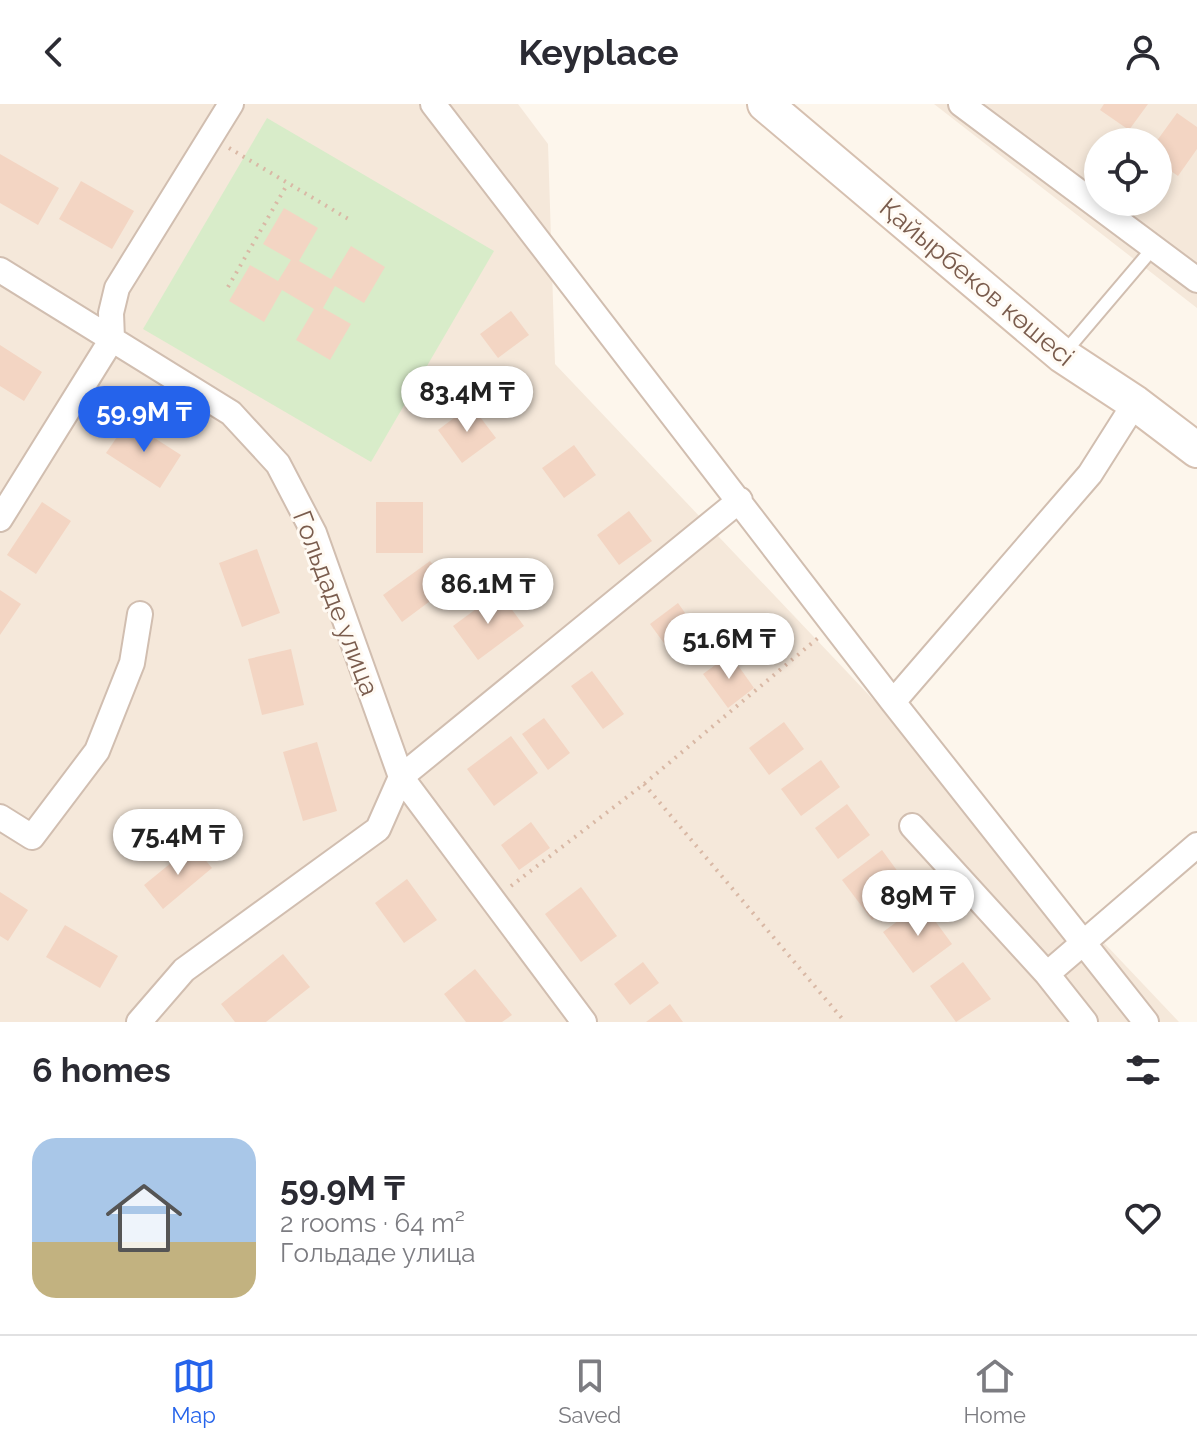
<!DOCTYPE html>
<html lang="en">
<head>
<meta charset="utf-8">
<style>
  body { margin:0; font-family:Raleway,sans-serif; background:#f2f2f3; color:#2b2b33; height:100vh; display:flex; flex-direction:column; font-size:30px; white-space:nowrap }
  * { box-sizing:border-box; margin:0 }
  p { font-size:26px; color:#7c7c81 }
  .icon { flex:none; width:44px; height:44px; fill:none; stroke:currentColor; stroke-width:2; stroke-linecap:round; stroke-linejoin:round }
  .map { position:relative; height:918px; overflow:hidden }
  .side { display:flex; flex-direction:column; background:#fff; flex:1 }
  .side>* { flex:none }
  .tools { position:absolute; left:1084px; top:24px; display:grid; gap:16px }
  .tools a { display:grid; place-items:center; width:88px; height:88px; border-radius:50%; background:#fff; box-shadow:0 4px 12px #0003; font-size:40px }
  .price { position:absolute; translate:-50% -68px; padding:0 18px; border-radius:28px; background:#fff; color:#222; font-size:26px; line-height:52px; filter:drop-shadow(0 2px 4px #0008) }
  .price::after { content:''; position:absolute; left:50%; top:48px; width:24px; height:18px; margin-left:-12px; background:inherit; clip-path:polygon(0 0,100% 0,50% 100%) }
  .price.current { background:#2563eb; color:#fff }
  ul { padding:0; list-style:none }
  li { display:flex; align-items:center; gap:24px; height:200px; padding:0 32px }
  li span { display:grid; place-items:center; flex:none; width:224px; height:160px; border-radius:24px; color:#555 }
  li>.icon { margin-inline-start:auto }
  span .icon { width:96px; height:96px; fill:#fffc; stroke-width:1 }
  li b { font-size:34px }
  h2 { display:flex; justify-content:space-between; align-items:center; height:96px; padding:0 32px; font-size:34px }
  header { display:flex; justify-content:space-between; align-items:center; height:104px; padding:0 32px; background:#fff; font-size:36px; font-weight:700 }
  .menu { display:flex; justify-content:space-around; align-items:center; height:112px; border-top:2px solid #e1e1e2; background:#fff; font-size:22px; color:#7c7c81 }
  .menu a { display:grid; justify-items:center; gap:4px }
  .menu .current { color:#2563eb }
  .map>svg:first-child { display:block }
</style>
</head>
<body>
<header><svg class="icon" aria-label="back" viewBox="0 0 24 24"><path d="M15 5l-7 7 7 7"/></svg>Keyplace<svg class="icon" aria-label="person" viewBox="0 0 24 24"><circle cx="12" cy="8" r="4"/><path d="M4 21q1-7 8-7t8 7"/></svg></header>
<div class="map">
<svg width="1197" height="918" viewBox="0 0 1197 918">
  <rect width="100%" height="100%" fill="#fdf6ec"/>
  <path fill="#f5e8da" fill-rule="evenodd" d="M 0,0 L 518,0 L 548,40 L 555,260 L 1179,918 L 0,918 Z
    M 934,0 L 1197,0 L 1197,204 ZM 1098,38 L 1158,38 L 1158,98 L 1098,98 Z"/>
  <path fill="#d8ecc9" d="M 267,14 L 494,147 L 371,358 L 143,225 Z"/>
  <path fill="#f3d5c3" d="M 1104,0 L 1148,0 L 1129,26 L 1100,6 Z
    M 1177,9 L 1197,23 L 1197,45 L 1178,72 L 1158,58 L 1156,38 Z
    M 0,50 L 59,84 L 38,121 L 0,99 Z
    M 81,77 L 134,107 L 112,145 L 59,115 Z
    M 284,104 L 318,124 L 299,157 L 331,175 L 351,142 L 385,163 L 364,199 L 335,182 L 323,204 L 351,220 L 330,256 L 296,236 L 314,205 L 282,186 L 264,218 L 229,197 L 250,161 L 278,177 L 291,156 L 263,140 Z
    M 511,207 L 529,231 L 498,254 L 480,230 Z
    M 0,241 L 42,268 L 24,297 L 0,282 Z
    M 471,301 L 496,334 L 462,359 L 438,326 Z
    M 128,317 L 181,351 L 160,384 L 106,349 Z
    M 574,341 L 596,371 L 564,394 L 542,364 Z
    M 42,398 L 71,417 L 36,470 L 7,451 Z
    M 376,398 L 423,398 L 423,449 L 376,449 Z
    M 629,407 L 652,437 L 619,461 L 597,431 Z
    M 257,445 L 280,509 L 242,523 L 219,459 Z
    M 430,457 L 449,483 L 402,518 L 383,491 Z
    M 0,486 L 21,500 L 0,531 Z
    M 499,488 L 524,522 L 478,556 L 453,522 Z
    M 678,499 L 705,537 L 677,557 L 650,520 Z
    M 291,545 L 304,601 L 262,611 L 248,555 Z
    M 730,550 L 754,584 L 728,604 L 703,570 Z
    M 592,567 L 624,610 L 603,625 L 571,582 Z
    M 544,614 L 570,649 L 548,666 L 522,630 Z
    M 784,618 L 804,645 L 769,671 L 749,644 Z
    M 511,632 L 538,669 L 494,702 L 467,665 Z
    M 317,638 L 337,707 L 303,717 L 283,648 Z
    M 821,656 L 840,683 L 801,712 L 781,685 Z
    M 847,700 L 870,731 L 838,755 L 815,724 Z
    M 531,718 L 550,744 L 519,766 L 501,741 Z
    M 193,741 L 212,764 L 163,805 L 144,781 Z
    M 882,746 L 912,787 L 872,816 L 842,776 Z
    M 407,775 L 437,816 L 404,839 L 375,799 Z
    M 581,783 L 617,832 L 581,858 L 545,810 Z
    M 0,788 L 28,806 L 8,837 L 0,832 Z
    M 922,799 L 952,840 L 913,869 L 883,828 Z
    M 65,821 L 118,852 L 100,884 L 46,853 Z
    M 283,850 L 310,883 L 266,918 L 235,918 L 221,900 Z
    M 643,858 L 659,879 L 630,901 L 614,880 Z
    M 963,858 L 991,895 L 956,918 L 930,882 Z
    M 475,865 L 512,911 L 502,918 L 466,918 L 444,890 Z
    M 670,900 L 683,918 L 646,918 Z"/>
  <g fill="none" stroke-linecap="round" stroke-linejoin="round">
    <g stroke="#d1beb0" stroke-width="16">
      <path id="service" d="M 1064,249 L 1154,143"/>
    </g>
    <g stroke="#d1beb0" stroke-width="28">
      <path id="minor" d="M 433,0 L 893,598 L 1146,918
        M 961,0 L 1197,176
        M 0,166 L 231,309 L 278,360 L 314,429 L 401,673 L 584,918
        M 0,415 L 112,235 L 111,209 L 117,184 L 231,0
        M 893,598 L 1090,370 L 1135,299
        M 0,713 L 32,733 L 97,647 L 132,559 L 140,510
        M 912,722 L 1047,870 L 1085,918
        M 1047,870 L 1197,741
        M 139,918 L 184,866 L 378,725 L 401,673 L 740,396"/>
    </g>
    <g stroke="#d6c0b0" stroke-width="38">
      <path id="secondary" d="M 765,0 L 1062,251 L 1135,299 L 1197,346"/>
    </g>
    <path stroke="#d9b8a5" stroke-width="4" stroke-dasharray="2 6" stroke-linecap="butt" d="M 229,44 L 350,116
      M 228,183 L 288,79
      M 644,680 L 845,918
      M 511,782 L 644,680 L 818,534"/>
    <use href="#service" stroke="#fff" stroke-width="12"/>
    <use href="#minor" stroke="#fff" stroke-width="24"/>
    <use href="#secondary" stroke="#fff" stroke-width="34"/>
  </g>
  <g text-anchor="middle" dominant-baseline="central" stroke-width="6" stroke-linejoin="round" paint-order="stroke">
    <g font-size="26" fill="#7a5c4d" stroke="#fffaf3">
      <text transform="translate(977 178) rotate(40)">Қайырбеков көшесі</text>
      <text transform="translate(336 499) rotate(69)">Гольдаде улица</text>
    </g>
  </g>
</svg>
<div class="tools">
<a><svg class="icon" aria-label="locate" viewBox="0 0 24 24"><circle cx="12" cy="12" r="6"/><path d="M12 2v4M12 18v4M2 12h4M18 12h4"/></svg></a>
</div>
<b class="price" style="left:467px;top:330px">83.4M ₸</b>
<b class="price current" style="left:144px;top:350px">59.9M ₸</b>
<b class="price" style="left:488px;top:522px">86.1M ₸</b>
<b class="price" style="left:729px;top:577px">51.6M ₸</b>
<b class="price" style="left:178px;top:773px">75.4M ₸</b>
<b class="price" style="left:918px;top:834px">89M ₸</b>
</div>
<section class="side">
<h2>6 homes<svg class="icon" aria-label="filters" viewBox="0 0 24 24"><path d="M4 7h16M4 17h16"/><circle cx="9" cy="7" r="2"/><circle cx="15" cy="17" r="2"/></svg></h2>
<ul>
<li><span style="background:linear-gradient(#a9c7e8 65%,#c2b280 0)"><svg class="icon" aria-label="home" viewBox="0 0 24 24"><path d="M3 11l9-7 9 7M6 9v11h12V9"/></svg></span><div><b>59.9M ₸</b><p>2 rooms · 64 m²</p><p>Гольдаде улица</p></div><svg class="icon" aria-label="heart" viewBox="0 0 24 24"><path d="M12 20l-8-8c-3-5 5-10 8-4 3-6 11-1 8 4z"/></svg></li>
</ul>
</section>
<nav class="menu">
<a class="current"><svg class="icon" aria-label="map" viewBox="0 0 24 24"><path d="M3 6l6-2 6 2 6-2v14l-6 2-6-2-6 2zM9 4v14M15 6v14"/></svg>Map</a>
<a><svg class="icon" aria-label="saved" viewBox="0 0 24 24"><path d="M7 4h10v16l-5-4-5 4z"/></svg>Saved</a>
<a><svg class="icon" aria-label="home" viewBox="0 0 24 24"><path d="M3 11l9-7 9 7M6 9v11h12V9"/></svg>Home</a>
</nav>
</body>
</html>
